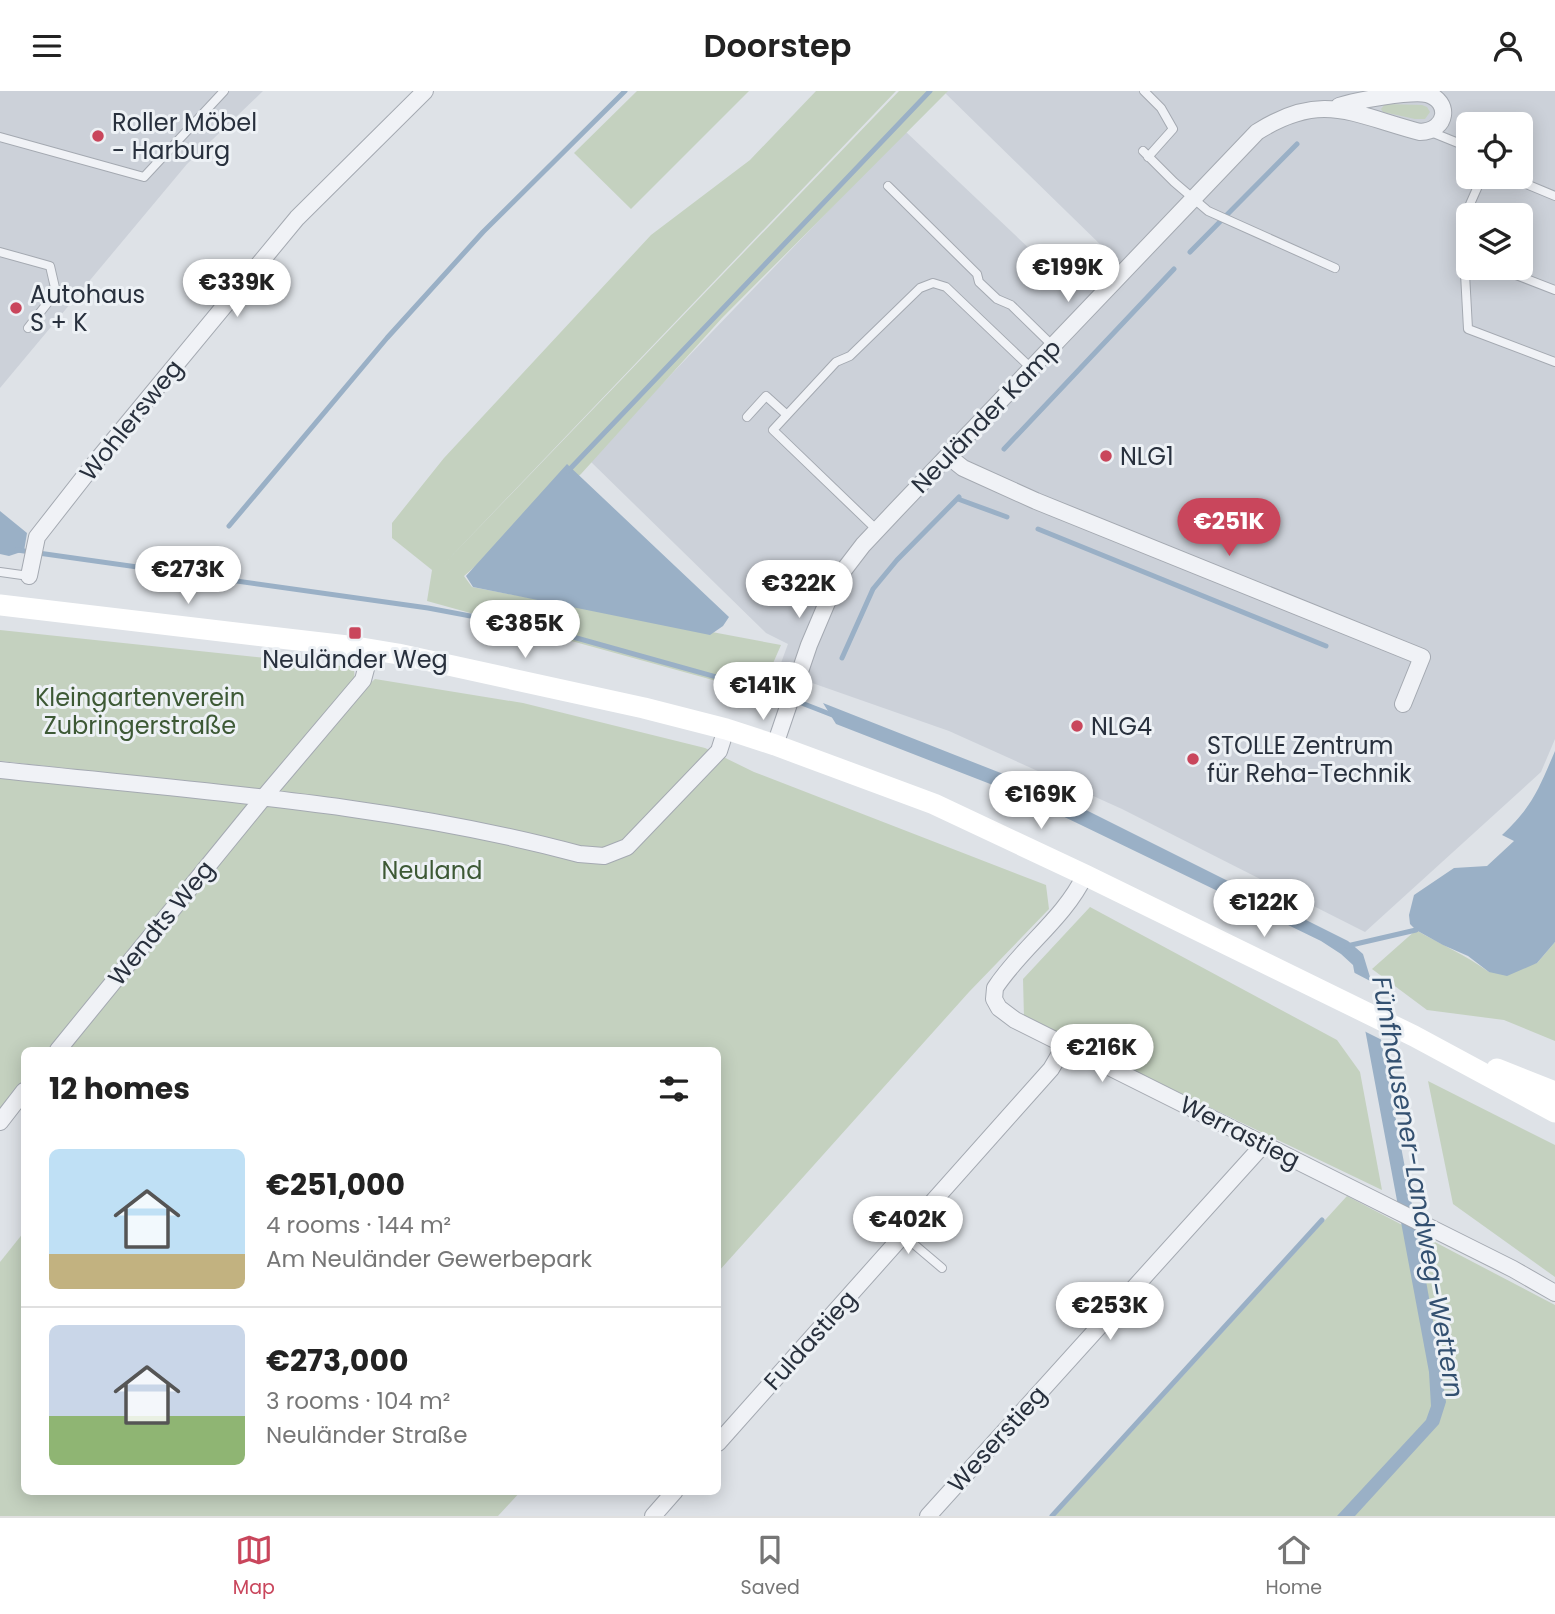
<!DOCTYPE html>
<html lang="en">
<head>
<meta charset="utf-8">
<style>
  body { margin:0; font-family:Poppins,sans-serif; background:#f2f2f2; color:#222; height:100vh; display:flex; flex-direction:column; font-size:26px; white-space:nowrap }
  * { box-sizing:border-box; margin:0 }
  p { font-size:23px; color:#767676 }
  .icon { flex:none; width:38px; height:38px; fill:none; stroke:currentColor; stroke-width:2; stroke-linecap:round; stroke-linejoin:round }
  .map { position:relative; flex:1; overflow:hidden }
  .details { position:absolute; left:21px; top:956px; width:700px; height:448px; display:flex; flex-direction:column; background:#fff; border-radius:10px; box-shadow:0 4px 18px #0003 }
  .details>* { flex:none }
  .fabs { position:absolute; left:1456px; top:21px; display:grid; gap:14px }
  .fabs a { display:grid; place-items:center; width:77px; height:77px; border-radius:10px; background:#fff; box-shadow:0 4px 18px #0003; font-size:35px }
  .price { position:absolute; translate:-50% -60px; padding:0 16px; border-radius:24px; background:#fff; color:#222; font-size:23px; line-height:46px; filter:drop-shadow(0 2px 4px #0008) }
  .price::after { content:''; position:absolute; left:50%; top:42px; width:21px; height:16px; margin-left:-10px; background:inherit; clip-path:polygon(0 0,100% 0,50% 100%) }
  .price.current { background:#c9465c; color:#fff }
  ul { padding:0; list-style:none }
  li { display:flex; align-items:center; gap:21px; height:175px; padding:0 28px }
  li+li { border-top:2px solid #e0e0e0 }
  li span { display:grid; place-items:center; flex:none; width:196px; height:140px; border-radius:10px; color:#555 }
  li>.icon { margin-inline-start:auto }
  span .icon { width:84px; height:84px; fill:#fffc; stroke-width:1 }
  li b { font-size:30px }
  h2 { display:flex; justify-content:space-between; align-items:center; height:84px; padding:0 28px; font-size:30px }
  header { display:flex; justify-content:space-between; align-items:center; height:91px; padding:0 28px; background:#fff; font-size:32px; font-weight:600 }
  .tabs { display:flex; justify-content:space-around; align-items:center; height:98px; border-top:2px solid #e0e0e0; background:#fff; font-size:19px; color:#767676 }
  .tabs a { display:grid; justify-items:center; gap:4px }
  .tabs .current { color:#c9465c }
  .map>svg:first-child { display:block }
</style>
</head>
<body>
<header><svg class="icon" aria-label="menu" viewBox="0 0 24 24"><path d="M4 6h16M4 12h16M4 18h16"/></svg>Doorstep<svg class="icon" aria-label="person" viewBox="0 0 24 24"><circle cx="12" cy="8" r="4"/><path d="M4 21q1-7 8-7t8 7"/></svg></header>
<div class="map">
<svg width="1555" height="1425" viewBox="0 0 1555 1425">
  <rect width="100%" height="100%" fill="#dee2e7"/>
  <path fill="#ccd1d9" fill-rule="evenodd" d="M 0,0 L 263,0 L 187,73 L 0,297 Z
    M 943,0 L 1555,0 L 1555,648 L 1541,681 L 1365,841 L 1122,718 L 949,640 L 778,580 L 788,553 L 766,542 L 589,369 L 905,40 L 1071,197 L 1108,161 ZM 1468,33 L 1521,33 L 1521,86 L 1468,86 ZM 1468,124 L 1521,124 L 1521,177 L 1468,177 Z"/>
  <path fill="#c4d1bf" d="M 637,0 L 749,0 L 631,118 L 574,62 Z
    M 816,0 L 896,0 L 442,475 L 899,0 L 948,0 L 722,227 L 581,383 L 464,485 L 472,496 L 781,554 L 760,602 L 427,510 L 432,479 L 392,447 L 392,432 L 444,367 L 651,144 L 750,69 Z
    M 1385,13 L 1422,14 L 1427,16 L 1430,21 L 1425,28 L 1415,28 L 1383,21 L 1381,18 Z
    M 0,539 L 350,576 L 354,578 L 355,592 L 365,597 L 375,588 L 523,612 L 705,657 L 754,681 L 1046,794 L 1049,818 L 969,901 L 718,1181 L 718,959 L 24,959 L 24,1018 L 14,1009 L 0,1026 L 0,678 L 260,705 L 268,695 L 256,698 L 0,670 Z
    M 1090,816 L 1337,949 L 1360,981 L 1382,1099 L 1024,927 L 1023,888 Z
    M 1416,839 C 1440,853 1466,864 1489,881 L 1537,872 L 1555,851 L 1555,950 L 1504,929 L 1427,919 L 1372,878 Z
    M 1428,990 L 1555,1054 L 1555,1186 L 1453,1113 Z
    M 1347,1105 L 1555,1214 L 1555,1425 L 1055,1425 Z
    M 24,1141 L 24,1400 L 521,1400 L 498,1425 L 0,1425 L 0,1171 Z"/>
  <path fill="#9ab0c6" d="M 567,373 L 729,526 L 723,535 L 710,544 L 473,496 L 466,485 Z
    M 0,420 L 27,442 L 24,460 L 9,465 L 0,463 Z
    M 823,612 L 1054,703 L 1348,850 L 1363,863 L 1370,886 C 1394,1028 1425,1169 1446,1311 L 1439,1333 L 1355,1425 L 1337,1425 L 1426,1329 L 1431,1315 L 1429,1281 L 1353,874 L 1341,863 L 1321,850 L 1021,705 L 836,633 Z
    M 1555,660 L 1555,851 L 1537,872 L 1507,885 L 1489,881 L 1468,865 L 1443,854 L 1416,839 L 1410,833 L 1409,824 L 1414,804 L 1454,777 L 1487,775 L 1514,750 L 1502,744 C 1533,715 1539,697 1555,660 Z"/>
  <path fill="#dee2e7" d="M 1351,880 L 1374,892 L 1384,950 L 1362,939 Z"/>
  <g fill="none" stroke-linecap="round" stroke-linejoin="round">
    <path stroke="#9ab0c6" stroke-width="5" d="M 1190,161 L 1297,53
      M 1004,358 L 1174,178
      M 568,380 L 930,0
      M 958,408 L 1007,426
      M 229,435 L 387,247 L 483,141 L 625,0
      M 1038,438 L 1326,555
      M 17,459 L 428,517 L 555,541 L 781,604 L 835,625
      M 842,567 L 873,498 L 897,469 L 959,406
      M 1347,855 L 1416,839
      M 1052,1425 L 1322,1129"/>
    <g stroke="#a4a9b1" stroke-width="10">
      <path id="lane" d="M 1144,0 L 1161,17 L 1173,38 L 1148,66
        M 1431,41 L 1468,56
        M 0,46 L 144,86 L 224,0
        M 1143,60 L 1174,91 L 1208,120 L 1335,177
        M 1509,86 L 1555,105
        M 888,95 L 977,183 L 979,191 L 997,208 L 1011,214 L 1053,255
        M 0,161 L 50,175 L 56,201 L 28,237
        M 1464,164 L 1468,238 L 1555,271
        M 1468,165 L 1464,164 L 1467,120 L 1482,86
        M 1498,177 L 1555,199
        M 747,326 L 766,305 L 787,324
        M 877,439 L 773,339 L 836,271 L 850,265 L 920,197 L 933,192 L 946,196 L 1031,277
        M 0,481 L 29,485
        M 903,1144 L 942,1177"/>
    </g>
    <g stroke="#a4a9b1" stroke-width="18">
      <path id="street" d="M 948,365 L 963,377 L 1036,410 L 1422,566 L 1403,613
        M 29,485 L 37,446 L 98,368 L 297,127 L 425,0
        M 775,654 L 809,554 L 837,488 L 863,454 L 895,420 L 1257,41 C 1322,0 1352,23 1420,41 C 1448,40 1451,10 1427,3 C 1409,0 1358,9 1339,15
        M 0,679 C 193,700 390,712 579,763 L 604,765 L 627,756 L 719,660 L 726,638
        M 1085,784 C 1064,828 1021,857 995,897 L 994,908 L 999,917 L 1015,929 L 1513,1178 L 1555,1202
        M 58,959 L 264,706 L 363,589 L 371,559
        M 0,1031 L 24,1000
        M 718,1352 L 1051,978 L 1065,954
        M 653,1425 L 675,1400
        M 928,1425 L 1264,1053"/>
    </g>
    <use href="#lane" stroke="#f0f2f6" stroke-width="8"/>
    <use href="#street" stroke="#f0f2f6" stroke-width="16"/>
    <path stroke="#fff" stroke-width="21" d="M 0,514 L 356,556 L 398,563 L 644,617 L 726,638 L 775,654 L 934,713 L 1085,784 L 1414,945 L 1555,1021
      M 1497,978 L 1555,1001"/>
  </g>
  <g fill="#c9465c" stroke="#edf1f5" stroke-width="2.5">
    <circle cx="98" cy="45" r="7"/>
    <circle cx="16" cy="217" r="7"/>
    <circle cx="1106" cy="365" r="7"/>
    <rect x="348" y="535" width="14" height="14" rx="3.5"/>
    <circle cx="1077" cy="635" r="7"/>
    <circle cx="1193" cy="668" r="7"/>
  </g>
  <g text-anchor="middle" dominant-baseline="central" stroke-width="6" stroke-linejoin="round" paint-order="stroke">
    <g font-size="24" fill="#28303d" stroke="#edf1f5" text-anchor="start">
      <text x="112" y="31">Roller Möbel<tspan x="112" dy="28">- Harburg</tspan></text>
      <text x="30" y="203">Autohaus<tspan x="30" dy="28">S + K</tspan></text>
      <text x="1120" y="365">NLG1</text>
      <text x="355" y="568" text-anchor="middle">Neuländer Weg</text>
      <text x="1091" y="635">NLG4</text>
      <text x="1207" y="654">STOLLE Zentrum<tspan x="1207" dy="28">für Reha-Technik</tspan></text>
    </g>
    <g font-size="24" fill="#28303d" stroke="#edf1f5">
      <text transform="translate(986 325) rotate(-46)">Neuländer Kamp</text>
      <text transform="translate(131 329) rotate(-51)">Wohlersweg</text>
      <text transform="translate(161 832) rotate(-51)">Wendts Weg</text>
      <text transform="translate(1240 1041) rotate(27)">Werrastieg</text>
      <text transform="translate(810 1249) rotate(-48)">Fuldastieg</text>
      <text transform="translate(997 1348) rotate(-48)">Weserstieg</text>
    </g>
    <g font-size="24" fill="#3d5935" stroke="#edf1f5">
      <text x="140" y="606">Kleingartenverein<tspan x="140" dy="28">Zubringerstraße</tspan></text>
      <text x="432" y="779">Neuland</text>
    </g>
    <g font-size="26" font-style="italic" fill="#335070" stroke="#edf1f5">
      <text transform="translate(1418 1096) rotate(80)">Fünfhausener-Landweg-Wettern</text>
    </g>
  </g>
</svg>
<div class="fabs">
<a><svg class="icon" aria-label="locate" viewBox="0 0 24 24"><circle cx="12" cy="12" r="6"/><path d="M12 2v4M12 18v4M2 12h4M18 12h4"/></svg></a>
<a><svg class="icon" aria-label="layers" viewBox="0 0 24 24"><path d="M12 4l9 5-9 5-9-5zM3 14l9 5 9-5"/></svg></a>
</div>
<b class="price" style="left:1068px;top:213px">€199K</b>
<b class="price" style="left:237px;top:228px">€339K</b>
<b class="price current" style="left:1229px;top:467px">€251K</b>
<b class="price" style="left:188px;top:515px">€273K</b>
<b class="price" style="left:799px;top:529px">€322K</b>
<b class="price" style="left:525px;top:569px">€385K</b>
<b class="price" style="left:763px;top:631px">€141K</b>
<b class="price" style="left:1041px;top:740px">€169K</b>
<b class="price" style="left:1264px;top:848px">€122K</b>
<b class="price" style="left:1102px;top:993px">€216K</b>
<b class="price" style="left:908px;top:1165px">€402K</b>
<b class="price" style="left:1110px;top:1251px">€253K</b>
<section class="details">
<h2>12 homes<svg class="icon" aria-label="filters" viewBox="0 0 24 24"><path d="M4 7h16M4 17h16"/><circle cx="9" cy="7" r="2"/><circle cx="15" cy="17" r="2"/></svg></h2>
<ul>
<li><span style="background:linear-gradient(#bfe0f5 75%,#c2b280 0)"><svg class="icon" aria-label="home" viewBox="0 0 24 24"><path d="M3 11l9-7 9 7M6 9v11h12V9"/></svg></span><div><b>€251,000</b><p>4 rooms · 144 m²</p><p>Am Neuländer Gewerbepark</p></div></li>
<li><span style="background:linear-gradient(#c9d6e8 65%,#8fb573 0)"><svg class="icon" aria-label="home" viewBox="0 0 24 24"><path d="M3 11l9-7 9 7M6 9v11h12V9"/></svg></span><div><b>€273,000</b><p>3 rooms · 104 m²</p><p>Neuländer Straße</p></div></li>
</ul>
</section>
</div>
<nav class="tabs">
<a class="current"><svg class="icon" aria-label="map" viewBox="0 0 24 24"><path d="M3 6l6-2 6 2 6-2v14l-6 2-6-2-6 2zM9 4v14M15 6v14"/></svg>Map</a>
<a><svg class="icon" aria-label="saved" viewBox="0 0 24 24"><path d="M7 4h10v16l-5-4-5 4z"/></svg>Saved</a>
<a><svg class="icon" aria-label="home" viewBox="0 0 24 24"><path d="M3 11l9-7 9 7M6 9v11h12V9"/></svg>Home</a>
</nav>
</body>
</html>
